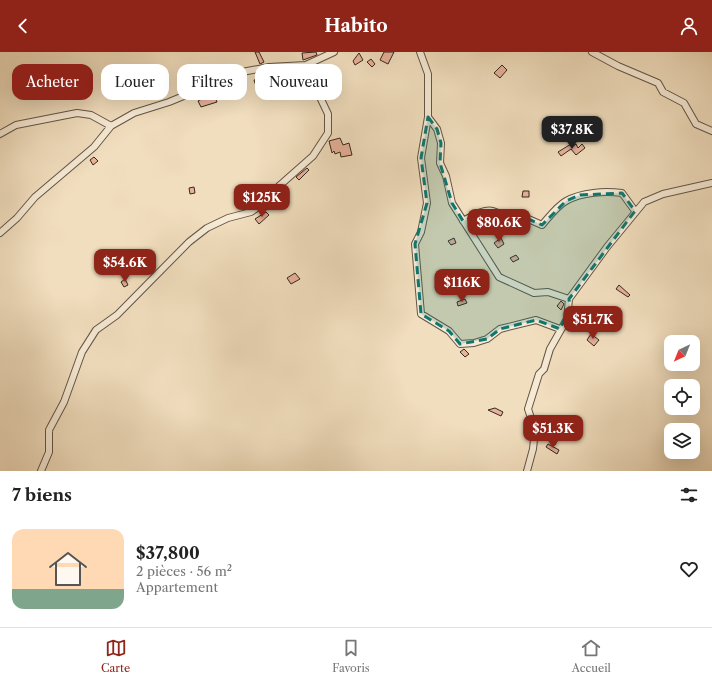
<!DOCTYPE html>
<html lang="fr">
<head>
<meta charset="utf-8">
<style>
  body { margin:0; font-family:"Libre Caslon Text",serif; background:#f2f2f2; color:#222; height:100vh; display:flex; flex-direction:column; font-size:15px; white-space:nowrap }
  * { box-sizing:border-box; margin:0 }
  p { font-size:13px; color:#767676 }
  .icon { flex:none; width:22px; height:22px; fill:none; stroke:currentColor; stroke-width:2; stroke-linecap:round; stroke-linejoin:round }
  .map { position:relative; height:419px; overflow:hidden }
  .panel { display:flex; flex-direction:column; background:#fff; flex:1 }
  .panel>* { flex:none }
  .banner { position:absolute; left:12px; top:12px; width:400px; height:36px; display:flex; gap:8px }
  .needle { width:26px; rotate:223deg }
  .fabs { position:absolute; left:664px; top:283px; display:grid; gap:8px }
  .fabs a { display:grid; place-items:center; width:36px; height:36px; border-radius:8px; background:#fff; box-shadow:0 4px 16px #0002; font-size:20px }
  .price { position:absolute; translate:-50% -34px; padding:0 9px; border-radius:8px; background:#8f2418; color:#fff; font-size:13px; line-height:26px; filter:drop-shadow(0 1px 2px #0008) }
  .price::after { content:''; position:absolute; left:50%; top:24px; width:12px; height:9px; margin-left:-6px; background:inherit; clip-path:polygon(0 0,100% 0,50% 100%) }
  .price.active { background:#222; color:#fff }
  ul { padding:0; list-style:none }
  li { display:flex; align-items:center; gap:12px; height:100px; padding:0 12px }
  li span { display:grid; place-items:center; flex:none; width:112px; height:80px; border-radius:12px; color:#555 }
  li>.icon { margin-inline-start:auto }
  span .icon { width:48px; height:48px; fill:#fffc; stroke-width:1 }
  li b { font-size:17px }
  h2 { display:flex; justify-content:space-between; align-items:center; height:48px; padding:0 12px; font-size:17px }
  .tag { padding:0 14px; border-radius:12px; background:#fff; box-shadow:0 4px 16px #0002; font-size:14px; line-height:36px }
  .tag.active { background:#8f2418; color:#fff }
  header { display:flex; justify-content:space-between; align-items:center; height:52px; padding:0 12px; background:#8f2418; color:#fff; font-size:18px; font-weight:800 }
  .tabs { display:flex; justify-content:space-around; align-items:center; height:56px; border-top:1px solid #e0e0e0; background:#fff; font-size:11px; color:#767676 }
  .tabs a { display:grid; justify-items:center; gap:2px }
  .tabs .active { color:#8f2418 }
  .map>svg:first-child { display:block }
</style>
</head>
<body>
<header><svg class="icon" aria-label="back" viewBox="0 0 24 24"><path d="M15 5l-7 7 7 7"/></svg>Habito<svg class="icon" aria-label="person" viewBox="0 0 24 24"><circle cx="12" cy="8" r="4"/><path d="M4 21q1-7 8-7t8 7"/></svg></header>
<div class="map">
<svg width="712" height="419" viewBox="0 0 712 419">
  <rect width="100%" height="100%" fill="#f1debe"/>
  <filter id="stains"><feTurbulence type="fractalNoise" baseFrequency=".005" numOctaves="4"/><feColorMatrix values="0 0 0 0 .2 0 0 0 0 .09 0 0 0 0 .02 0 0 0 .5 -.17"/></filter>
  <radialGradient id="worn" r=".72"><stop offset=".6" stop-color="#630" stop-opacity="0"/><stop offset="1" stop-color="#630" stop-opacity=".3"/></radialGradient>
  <path fill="#e9b29b" stroke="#34271e" d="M 255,0 L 259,0 L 264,10 L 260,12 Z
    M 316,0 L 317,3 L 303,8 L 302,1 Z
    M 384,0 L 394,0 L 388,12 L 380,8 Z
    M 359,1 L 363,8 L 355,13 L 353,9 Z
    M 371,7 L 375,12 L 372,15 L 367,10 Z
    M 502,13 L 507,18 L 500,26 L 494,21 Z
    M 196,20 L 200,32 L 193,35 L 190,30 L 194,28 L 191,21 Z
    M 287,25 L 289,33 L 281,34 L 280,27 Z
    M 261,26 L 263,31 L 256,34 L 254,28 Z
    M 213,41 L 217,50 L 201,55 L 198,49 Z
    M 340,86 L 343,93 L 349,91 L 352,103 L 341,105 L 340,100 L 335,102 L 334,99 L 332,101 L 329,89 Z
    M 571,92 L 572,95 L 576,92 L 578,96 L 582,92 L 585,96 L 576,103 L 571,97 L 561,104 L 558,100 Z
    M 94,105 L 98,109 L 93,113 L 90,108 Z
    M 307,116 L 309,118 L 299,128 L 296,125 Z
    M 194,135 L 195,141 L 190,142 L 189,136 Z
    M 523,139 L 529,139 L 529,145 L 522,145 Z
    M 277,148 L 281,151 L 276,156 L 272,153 Z
    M 266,160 L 269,163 L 259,172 L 255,167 Z
    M 454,186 L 456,191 L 451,193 L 448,189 Z
    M 501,186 L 504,192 L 498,196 L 494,191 Z
    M 516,203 L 519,207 L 513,210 L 510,206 Z
    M 295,221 L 300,227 L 291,232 L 287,226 Z
    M 125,227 L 128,233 L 124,235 L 121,230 Z
    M 619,233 L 630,243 L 628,245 L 616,237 Z
    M 465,247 L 467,251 L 458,254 L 457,250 Z
    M 561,249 L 564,252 L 561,258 L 557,254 Z
    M 591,282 L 599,288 L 594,294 L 587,288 Z
    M 464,297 L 469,302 L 465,305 L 460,300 Z
    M 495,356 L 503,360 L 501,364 L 488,358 Z
    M 554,385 L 558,387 L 555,393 L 551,391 Z
    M 548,392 L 559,398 L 557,402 L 546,395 Z"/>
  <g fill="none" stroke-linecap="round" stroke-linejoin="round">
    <g stroke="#635546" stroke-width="8">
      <path id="street" d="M 420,0 L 428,22 L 428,65 L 437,77 L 441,91 L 440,111 L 446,124 L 452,151 L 499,225 L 534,241 L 548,240 L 569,247
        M 592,0 L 618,14 L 658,31 L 663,40 L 684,51 L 696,72 L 712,79
        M 428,65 L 421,106 L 427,151 L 421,180 L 415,192 L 421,262 L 449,279 L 460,292 L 474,291 L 487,287 L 500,277 L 536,268 L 560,277
        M 0,82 L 16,73 L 77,61 L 91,63 L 111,74
        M 463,169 C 471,165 484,156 493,159 C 499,161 504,164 511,166 L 517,162 L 542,173 C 549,165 557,154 566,149 C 582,140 605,139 622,141 L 635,159
        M 0,181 L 17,166 L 35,145 L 94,95 L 111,74 L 134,61 L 169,50 L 242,20 L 269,15 L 306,13 L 334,0
        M 41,419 L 49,400 L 49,378 L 64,350 L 82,300 L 96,278 L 117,263 L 189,190 L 207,176 L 228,166 L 251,160 L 269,148 L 279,134 L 313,104 L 328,81 L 328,62 L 319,43 L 314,25 L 314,10
        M 527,419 L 533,397 L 535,378 L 528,357 L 539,322 L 544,317 L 550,297 L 567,267 L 569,247 L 607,195 L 644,150 L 663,142 L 712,131"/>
    </g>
    <use href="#street" stroke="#f6ead5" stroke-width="6"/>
  </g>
  <path fill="#0f766e" fill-opacity="0.2" stroke="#0f766e" stroke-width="3" stroke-dasharray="8 5" stroke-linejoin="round" d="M 428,65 L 437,77 L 441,91 L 440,111 L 452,151 L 463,169 L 492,159 L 511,166 L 517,162 L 542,173 L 566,149 L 580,143 L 622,141 L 635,159 L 569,247 L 570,256 L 560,277 L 536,268 L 500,277 L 487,287 L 460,292 L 449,279 L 421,262 L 415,192 L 427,151 L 421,106 Z"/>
  <rect width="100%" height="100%" filter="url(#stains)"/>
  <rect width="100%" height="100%" fill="url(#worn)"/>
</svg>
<div class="fabs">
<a><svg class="needle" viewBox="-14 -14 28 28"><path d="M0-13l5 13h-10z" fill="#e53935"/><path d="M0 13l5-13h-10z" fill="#767676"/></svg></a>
<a><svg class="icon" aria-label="locate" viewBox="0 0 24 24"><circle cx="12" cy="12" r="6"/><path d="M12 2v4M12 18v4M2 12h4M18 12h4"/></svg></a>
<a><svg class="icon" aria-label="layers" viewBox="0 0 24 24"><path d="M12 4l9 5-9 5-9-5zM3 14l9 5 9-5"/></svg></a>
</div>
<b class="price active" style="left:572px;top:98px">$37.8K</b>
<b class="price" style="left:262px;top:166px">$125K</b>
<b class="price" style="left:499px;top:191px">$80.6K</b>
<b class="price" style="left:125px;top:231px">$54.6K</b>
<b class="price" style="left:462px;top:251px">$116K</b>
<b class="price" style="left:593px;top:288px">$51.7K</b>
<b class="price" style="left:553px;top:397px">$51.3K</b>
<div class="banner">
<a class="tag active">Acheter</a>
<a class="tag">Louer</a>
<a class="tag">Filtres</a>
<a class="tag">Nouveau</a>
</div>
</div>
<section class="panel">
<h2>7 biens<svg class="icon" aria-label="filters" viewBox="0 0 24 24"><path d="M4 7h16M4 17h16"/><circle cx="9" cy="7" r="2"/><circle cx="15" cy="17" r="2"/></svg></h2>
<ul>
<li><span style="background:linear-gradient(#ffd9b3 75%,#7fa58c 0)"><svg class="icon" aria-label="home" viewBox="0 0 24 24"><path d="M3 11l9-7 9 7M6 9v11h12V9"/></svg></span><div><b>$37,800</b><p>2 pièces · 56 m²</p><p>Appartement</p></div><svg class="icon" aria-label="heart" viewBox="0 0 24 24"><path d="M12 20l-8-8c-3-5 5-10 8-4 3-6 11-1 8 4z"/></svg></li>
</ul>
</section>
<nav class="tabs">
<a class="active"><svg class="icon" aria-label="map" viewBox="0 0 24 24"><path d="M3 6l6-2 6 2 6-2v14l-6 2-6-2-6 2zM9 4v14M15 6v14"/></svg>Carte</a>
<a><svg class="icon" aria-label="saved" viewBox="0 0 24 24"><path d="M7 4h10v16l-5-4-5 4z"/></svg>Favoris</a>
<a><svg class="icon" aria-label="home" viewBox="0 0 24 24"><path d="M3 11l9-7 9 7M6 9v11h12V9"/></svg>Accueil</a>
</nav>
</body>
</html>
